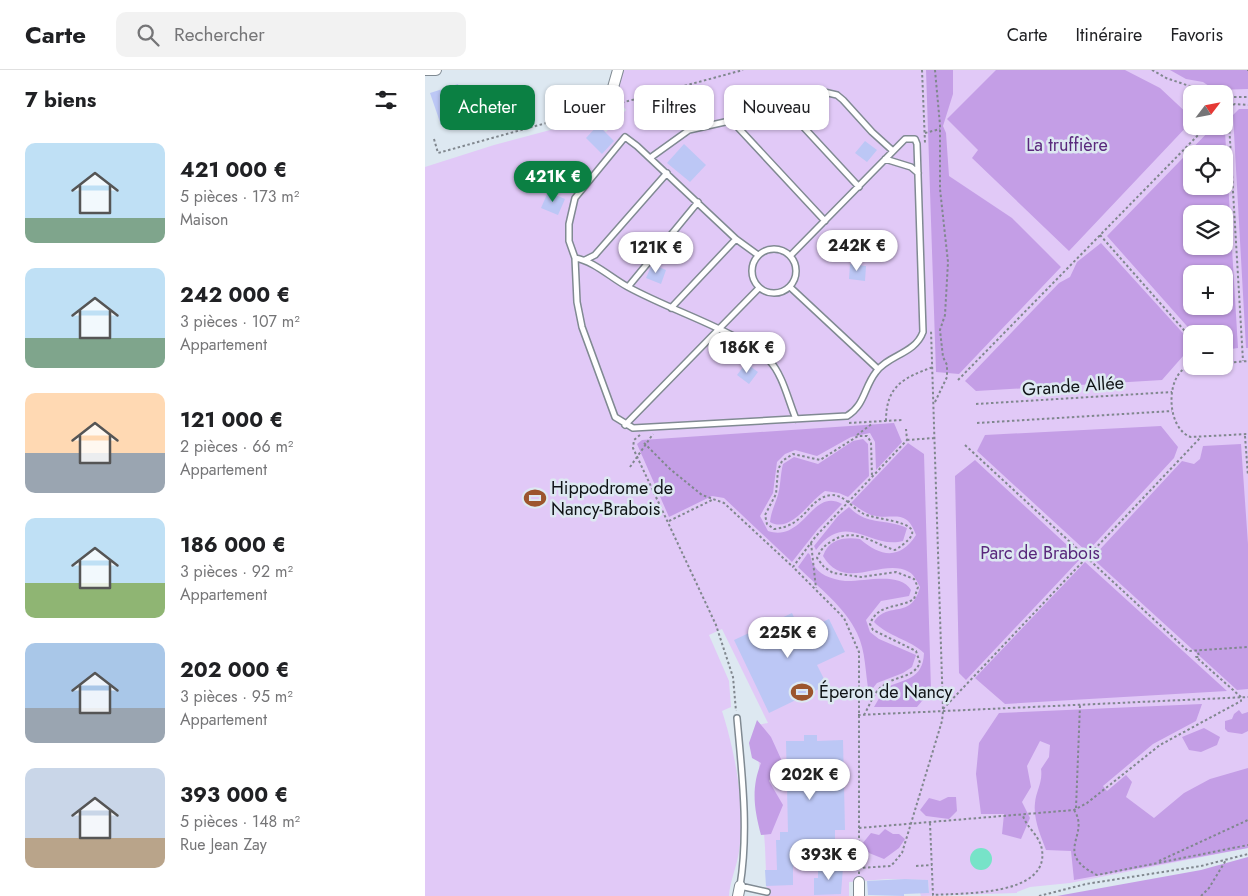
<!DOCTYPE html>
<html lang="fr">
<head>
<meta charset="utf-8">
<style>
  body { margin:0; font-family:Jost,sans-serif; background:#f2f2f2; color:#202124; height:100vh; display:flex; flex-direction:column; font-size:19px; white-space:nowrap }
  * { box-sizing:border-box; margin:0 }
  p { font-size:16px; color:#757577 }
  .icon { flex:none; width:28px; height:28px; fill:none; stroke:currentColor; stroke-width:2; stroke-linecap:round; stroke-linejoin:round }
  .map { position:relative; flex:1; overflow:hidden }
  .details { display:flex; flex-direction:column; background:#fff; width:425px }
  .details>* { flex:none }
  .banner { position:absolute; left:15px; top:15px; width:475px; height:45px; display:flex; gap:10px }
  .needle { width:32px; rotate:58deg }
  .controls { position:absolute; left:758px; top:15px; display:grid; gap:10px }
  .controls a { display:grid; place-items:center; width:50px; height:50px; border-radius:10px; background:#fff; box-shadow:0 1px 4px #0004; font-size:25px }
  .price { position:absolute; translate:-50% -42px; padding:0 11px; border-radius:18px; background:#fff; color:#222; font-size:16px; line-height:32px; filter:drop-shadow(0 1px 2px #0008) }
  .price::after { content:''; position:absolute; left:50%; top:30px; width:15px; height:11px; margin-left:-8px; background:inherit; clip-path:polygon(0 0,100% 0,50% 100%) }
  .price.selected { background:#0b8043; color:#fff }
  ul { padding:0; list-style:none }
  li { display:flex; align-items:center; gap:15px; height:125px; padding:0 25px }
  li span { display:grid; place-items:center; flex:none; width:140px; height:100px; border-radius:10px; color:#555 }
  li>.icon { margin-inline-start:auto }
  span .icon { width:60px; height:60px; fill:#fffc; stroke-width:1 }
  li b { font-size:21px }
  h2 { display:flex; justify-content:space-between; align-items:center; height:60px; padding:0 25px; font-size:21px }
  .tag { padding:0 18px; border-radius:10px; background:#fff; box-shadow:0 1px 4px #0004; font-size:18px; line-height:45px }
  .tag.selected { background:#0b8043; color:#fff }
  header { display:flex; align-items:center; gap:30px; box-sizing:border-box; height:70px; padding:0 25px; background:#fff; border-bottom:1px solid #e0e0e0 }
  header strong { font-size:24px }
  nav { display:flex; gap:28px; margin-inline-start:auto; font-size:18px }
  .search { width:350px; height:45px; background:#f2f2f2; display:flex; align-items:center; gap:12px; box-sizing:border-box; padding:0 18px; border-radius:10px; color:#757577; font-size:19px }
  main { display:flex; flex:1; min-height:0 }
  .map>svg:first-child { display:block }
</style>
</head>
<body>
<header>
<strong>Carte</strong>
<div class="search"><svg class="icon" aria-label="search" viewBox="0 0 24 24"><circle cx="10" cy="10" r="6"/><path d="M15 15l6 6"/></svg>Rechercher</div>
<nav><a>Carte</a><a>Itinéraire</a><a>Favoris</a></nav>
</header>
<main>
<section class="details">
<h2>7 biens<svg class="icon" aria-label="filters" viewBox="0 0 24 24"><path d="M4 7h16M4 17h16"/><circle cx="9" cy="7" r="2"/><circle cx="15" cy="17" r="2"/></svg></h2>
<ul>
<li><span style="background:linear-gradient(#bfe0f5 75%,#7fa58c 0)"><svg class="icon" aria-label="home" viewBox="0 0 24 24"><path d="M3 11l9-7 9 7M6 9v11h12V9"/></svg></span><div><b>421 000 €</b><p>5 pièces · 173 m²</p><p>Maison</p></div></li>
<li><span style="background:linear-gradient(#bfe0f5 70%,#7fa58c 0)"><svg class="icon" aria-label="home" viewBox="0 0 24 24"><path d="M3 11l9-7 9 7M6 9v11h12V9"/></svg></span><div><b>242 000 €</b><p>3 pièces · 107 m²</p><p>Appartement</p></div></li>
<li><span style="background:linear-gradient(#ffd9b3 60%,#9aa5b1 0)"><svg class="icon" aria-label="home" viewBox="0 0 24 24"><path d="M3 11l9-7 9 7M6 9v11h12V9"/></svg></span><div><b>121 000 €</b><p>2 pièces · 66 m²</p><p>Appartement</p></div></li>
<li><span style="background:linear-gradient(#bfe0f5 65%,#8fb573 0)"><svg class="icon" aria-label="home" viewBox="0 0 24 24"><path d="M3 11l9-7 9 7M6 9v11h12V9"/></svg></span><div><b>186 000 €</b><p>3 pièces · 92 m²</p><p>Appartement</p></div></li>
<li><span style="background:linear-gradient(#a9c7e8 65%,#9aa5b1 0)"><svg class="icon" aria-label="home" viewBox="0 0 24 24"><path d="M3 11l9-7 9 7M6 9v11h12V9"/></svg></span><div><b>202 000 €</b><p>3 pièces · 95 m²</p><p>Appartement</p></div></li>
<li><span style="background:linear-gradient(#c9d6e8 70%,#b9a48a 0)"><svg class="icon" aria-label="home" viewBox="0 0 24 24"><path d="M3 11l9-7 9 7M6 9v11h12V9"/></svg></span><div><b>393 000 €</b><p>5 pièces · 148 m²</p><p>Rue Jean Zay</p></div></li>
</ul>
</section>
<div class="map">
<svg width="823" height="826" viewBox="0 0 823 826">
  <rect width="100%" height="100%" fill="#dde8f1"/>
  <path fill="#e1c9f7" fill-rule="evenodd" d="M 199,0 L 823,0 L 823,778 L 645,813 L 605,817 L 592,822 L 592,823 L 496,826 L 495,823 L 504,823 L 503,810 L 463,809 L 424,812 L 424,826 L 342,826 L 340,777 L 331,655 L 343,653 L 297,559 L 284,565 L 304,611 L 306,637 L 297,641 C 310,681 321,740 314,781 C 312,797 305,810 304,826 L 0,826 L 0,97 L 69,75 L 159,51 L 168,60 L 173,55 L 181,62 L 201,40 L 190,25 ZM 766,24 L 799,24 L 799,56 L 766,56 ZM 766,84 L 799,84 L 799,116 L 766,116 ZM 766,144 L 799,144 L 799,176 L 766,176 ZM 766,204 L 799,204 L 799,236 L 766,236 ZM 766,264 L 799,264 L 799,296 L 766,296 Z"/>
  <path fill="#c49ee6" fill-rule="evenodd" d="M 501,0 L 528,0 L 528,24 L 518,56 L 521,63 L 524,106 L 587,148 L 636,197 L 534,304 L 511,302 Z
    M 571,0 L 700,0 L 735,18 L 766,47 L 766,52 L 644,181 L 547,88 L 553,80 L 522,49 Z
    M 745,0 L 823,0 L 823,19 L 790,20 L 778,12 L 761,9 Z
    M 814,39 L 823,39 L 823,278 L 821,278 L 808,45 Z
    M 799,45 L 813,278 L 799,280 L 799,264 L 769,264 L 682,166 L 789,56 L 799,56 ZM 766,84 L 799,84 L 799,116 L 766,116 ZM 766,144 L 799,144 L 799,176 L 766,176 ZM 766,204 L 799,204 L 799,236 L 766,236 Z
    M 676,173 L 766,272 L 766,277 L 737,310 L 551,321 L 540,311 L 634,213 L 645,207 L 652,192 Z
    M 469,353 L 477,372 L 451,400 L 450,372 L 445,363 L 426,367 L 392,386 L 370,380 L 360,384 L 352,392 L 348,423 L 335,446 L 343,461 C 379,473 387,417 417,434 L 393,459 L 367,492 L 299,428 L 287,426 L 244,447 L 212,374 L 217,370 Z
    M 736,356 L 753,377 L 749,388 L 662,482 L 552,381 L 560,365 Z
    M 438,369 L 443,374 L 444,406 L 423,427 L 414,423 L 400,421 C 384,431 366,464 345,452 C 346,442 349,437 352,428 C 356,417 355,405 358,394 L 369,387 L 393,394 L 428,371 Z
    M 483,373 L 499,384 L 506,620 L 492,637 L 449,637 L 460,618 C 479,609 498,610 499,583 C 484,569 464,567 449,552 C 463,530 486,551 495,517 C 492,512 489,504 484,502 C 457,487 420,523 398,486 C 404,469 419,467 435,469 C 456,487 475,490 491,465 C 481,437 468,451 446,445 C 439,442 432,437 426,433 Z
    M 816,374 L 823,474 L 823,619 L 812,620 L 667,488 L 757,391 L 769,394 L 775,389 L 778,376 Z
    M 550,390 L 656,488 L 541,610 L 534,603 L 530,406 Z
    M 424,437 C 442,456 459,448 482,458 L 478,471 C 446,480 421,439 391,480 L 389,476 L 413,446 Z
    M 383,483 C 387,486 385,488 387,492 C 393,505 406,509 420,511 C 438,512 475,501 486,520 L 484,526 L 456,531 L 441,550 L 445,562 L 454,569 L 491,585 L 487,597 L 478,603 L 452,613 L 444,623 C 440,603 441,581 432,563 C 420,537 393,517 373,497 Z
    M 660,492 L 802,621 L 580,634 L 550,608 Z
    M 777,634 L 771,651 L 728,674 L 678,716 L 682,721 L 701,705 L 707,712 L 701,727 L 729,748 L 759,723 L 785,709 L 823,698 L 823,778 L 649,810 L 646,781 L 621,780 C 616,766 608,749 610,733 C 611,721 618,712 616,699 L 624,687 L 625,675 L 615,671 L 602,696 L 606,717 L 597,732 L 605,748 L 596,769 L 577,764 L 579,744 L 556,744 L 551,704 L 554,673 L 574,643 Z
    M 814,640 L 817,644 L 823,642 L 823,661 L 817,664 L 803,662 L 800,659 L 800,651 L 807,649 L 809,644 Z
    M 332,650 L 346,667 L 356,689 L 344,711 L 358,735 L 346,764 L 336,765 C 329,739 326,718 336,693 L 327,688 L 324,673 Z
    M 779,658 L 795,667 L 792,675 L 776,682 L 764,680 L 757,667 Z
    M 523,727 L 531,727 L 532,741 L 524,749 L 501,746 L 495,740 L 504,728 L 515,731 Z
    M 460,759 L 468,764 L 474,764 L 480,769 L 474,778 L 459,789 L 444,783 L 437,774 L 446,763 L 454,765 Z
    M 823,787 L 823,826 L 632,826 L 776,800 Z"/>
  <path fill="#77e3c8" d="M545 789a11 11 0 1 1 22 0a11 11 0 1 1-22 0Z"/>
  <path fill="#bcc7f5" d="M 33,14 L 42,46 L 16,55 L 5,23 Z
    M 173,55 L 189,71 L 177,84 L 161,68 Z
    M 440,71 L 452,80 L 442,92 L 430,83 Z
    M 259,74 L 281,95 L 265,112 L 242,93 Z
    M 123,122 L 140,129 L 133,145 L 116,138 Z
    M 227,194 L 241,200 L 236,214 L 221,208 Z
    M 425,194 L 441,196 L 440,211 L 424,209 Z
    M 321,293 L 333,302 L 324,314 L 312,305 Z
    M 367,543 L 376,562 L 404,549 L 420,582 L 392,595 L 402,615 L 344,643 L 309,570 Z
    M 379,665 L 392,665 L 392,671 L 418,670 L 420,760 L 410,760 L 410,770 L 378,771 L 378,785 L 368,786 L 368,815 L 341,816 L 340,800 L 352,800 L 351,770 L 355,770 L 355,762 L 363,762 L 361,671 L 379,671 Z
    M 418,797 L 416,824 L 389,825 L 389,808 L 393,808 L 393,798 Z
    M 480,809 L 503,810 L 504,823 L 479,824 L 479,826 L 443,825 L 442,811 Z"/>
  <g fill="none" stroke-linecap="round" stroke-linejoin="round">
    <g stroke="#808a92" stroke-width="8">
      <path id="lane" d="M 359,36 L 434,117
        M 307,51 L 400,151
        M 225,88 L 264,60 L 327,46 L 399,22 L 412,25 L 418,30 L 447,62 L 468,81
        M 460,89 L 486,97 L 493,103
        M327 201a22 22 0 1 1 44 0a22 22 0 1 1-44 0Z
        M 333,185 L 311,169 L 212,76 L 200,67 L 150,128 L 144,154 L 144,171 L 150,188 L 152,232 L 157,257 L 190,347 L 208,358 L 422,346 C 440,335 439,317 451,302 C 463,285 490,284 498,262 L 492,74 L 490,69 L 480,69 L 365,186
        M 150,188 C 169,191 186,208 203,217 C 240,237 280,250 316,270 C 326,276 337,281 344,290 C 358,305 363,330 371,349
        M 160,190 L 170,185 L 242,103
        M 203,217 L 273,132
        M 365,217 L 453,299
        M 246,238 L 311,169
        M 200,355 L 334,218
        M 312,648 C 317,704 324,761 315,816 L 342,822"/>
    </g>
    <g stroke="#808a92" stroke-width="12">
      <path id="street" d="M 0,0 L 11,0
        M 181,42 L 193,0
        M 434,812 L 434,826
        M 313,826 L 315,816"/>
    </g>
    <path stroke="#80878e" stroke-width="2" stroke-dasharray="2.5 2.5" stroke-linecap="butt" d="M 497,0 L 500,73
      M 727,0 L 741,8 L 788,24
      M 822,0 L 823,0
      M 799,27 L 823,27
      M 192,34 L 318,0
      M 803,36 L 818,291
      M 799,39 L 810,34 L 823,35
      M 500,63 L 515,59
      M 9,69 L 13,83 L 161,42 L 173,42
      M 675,165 L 766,268
      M 799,293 L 823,291
      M 766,295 C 739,303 741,359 766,367 L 823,364
      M 533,310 L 782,56
      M 510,332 L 522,307 L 522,295 L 518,287 L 515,260 L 520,245 L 523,192 L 515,119 L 515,55 L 510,0
      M 551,334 L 747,322
      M 461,351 C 461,316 478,308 508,297
      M 424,353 L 477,350
      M 552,353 L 747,341
      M 215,365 L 209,370 L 208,378 L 291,555 L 308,607 L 311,641
      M 432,365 L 448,353
      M 820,366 L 823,406
      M 482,370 L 509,368
      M 219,373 L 245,399 L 277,425 L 299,433 L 368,497
      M 540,375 L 763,581 L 823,577
      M 205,397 L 228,364
      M 244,451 L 289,429
      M 386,473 L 391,518
      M 518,639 L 775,368
      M 433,645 L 823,627
      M 439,645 C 445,635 449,621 459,615 C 472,605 487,609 495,593 L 491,581 L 448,560 L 445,554 C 453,533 473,539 489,529 L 493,517 L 489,509 L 471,502 L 436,507 L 408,503 L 399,497 L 392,488 C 396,479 400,475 407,471 C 430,456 448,474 470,480 C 518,450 452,452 437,443 C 428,438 419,425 407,425 C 383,427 382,456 349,459 L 342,454 L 340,445 L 351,424 L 353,400 L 357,391 L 368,384 L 395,390 L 433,366 L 442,366 L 446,372 L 447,407
      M 651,738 L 655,635
      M 649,740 C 666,765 627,783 672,805 L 823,775
      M 505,753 L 508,825 C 538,823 624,826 617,780 C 615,766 602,758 598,746
      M 434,758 L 649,740 L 662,733 L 735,675 L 816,631 L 816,627 L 771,587 L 774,587 L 773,582
      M 734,791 L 823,750
      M 491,796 L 507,795
      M 434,798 L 434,582 L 419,548 L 368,497 L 391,466 L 482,370 L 481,359
      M 434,804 L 434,798 L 466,796 L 477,783 L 517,651 L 518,641 L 506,260
      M 614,826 L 661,814 L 776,796 L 823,784
      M 776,826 L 784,818 L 801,790"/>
    <use href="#lane" stroke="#fff" stroke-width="5"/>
    <use href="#street" stroke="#fff" stroke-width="10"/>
  </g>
  <defs>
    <g id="stadium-bare" transform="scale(1.725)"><path d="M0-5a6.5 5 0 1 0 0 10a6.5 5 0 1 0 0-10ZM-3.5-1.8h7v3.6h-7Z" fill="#9c552d" stroke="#dde8f1" stroke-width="2.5" paint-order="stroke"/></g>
  </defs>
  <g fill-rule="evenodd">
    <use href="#stadium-bare" x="110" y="428"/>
    <use href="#stadium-bare" x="377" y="622"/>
  </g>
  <g text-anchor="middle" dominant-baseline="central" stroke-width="5" stroke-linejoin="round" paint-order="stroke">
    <g font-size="18" fill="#59287c" stroke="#dde8f1">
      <text x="642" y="75">La truffière</text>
      <text x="615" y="483">Parc de Brabois</text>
    </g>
    <g font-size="18" fill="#101417" stroke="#dde8f1">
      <text transform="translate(648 316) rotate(-4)">Grande Allée</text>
    </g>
    <g font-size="18" fill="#101417" stroke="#dde8f1" text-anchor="start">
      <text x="126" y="418">Hippodrome de<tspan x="126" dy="21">Nancy-Brabois</tspan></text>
      <text x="394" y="622">Éperon de Nancy</text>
    </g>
  </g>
</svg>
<div class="controls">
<a><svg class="needle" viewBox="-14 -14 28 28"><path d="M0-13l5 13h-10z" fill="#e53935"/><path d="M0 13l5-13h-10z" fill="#757577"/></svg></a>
<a><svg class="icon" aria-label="locate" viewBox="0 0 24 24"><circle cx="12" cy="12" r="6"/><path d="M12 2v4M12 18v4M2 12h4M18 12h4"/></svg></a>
<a><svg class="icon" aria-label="layers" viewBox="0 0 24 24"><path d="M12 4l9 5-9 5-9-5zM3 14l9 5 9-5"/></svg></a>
<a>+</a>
<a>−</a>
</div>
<b class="price selected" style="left:128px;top:133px">421K €</b>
<b class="price" style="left:432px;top:202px">242K €</b>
<b class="price" style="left:231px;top:204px">121K €</b>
<b class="price" style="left:322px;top:304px">186K €</b>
<b class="price" style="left:363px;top:589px">225K €</b>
<b class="price" style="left:385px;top:731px">202K €</b>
<b class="price" style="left:404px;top:811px">393K €</b>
<div class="banner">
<a class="tag selected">Acheter</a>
<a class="tag">Louer</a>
<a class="tag">Filtres</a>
<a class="tag">Nouveau</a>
</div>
</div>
</main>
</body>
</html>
